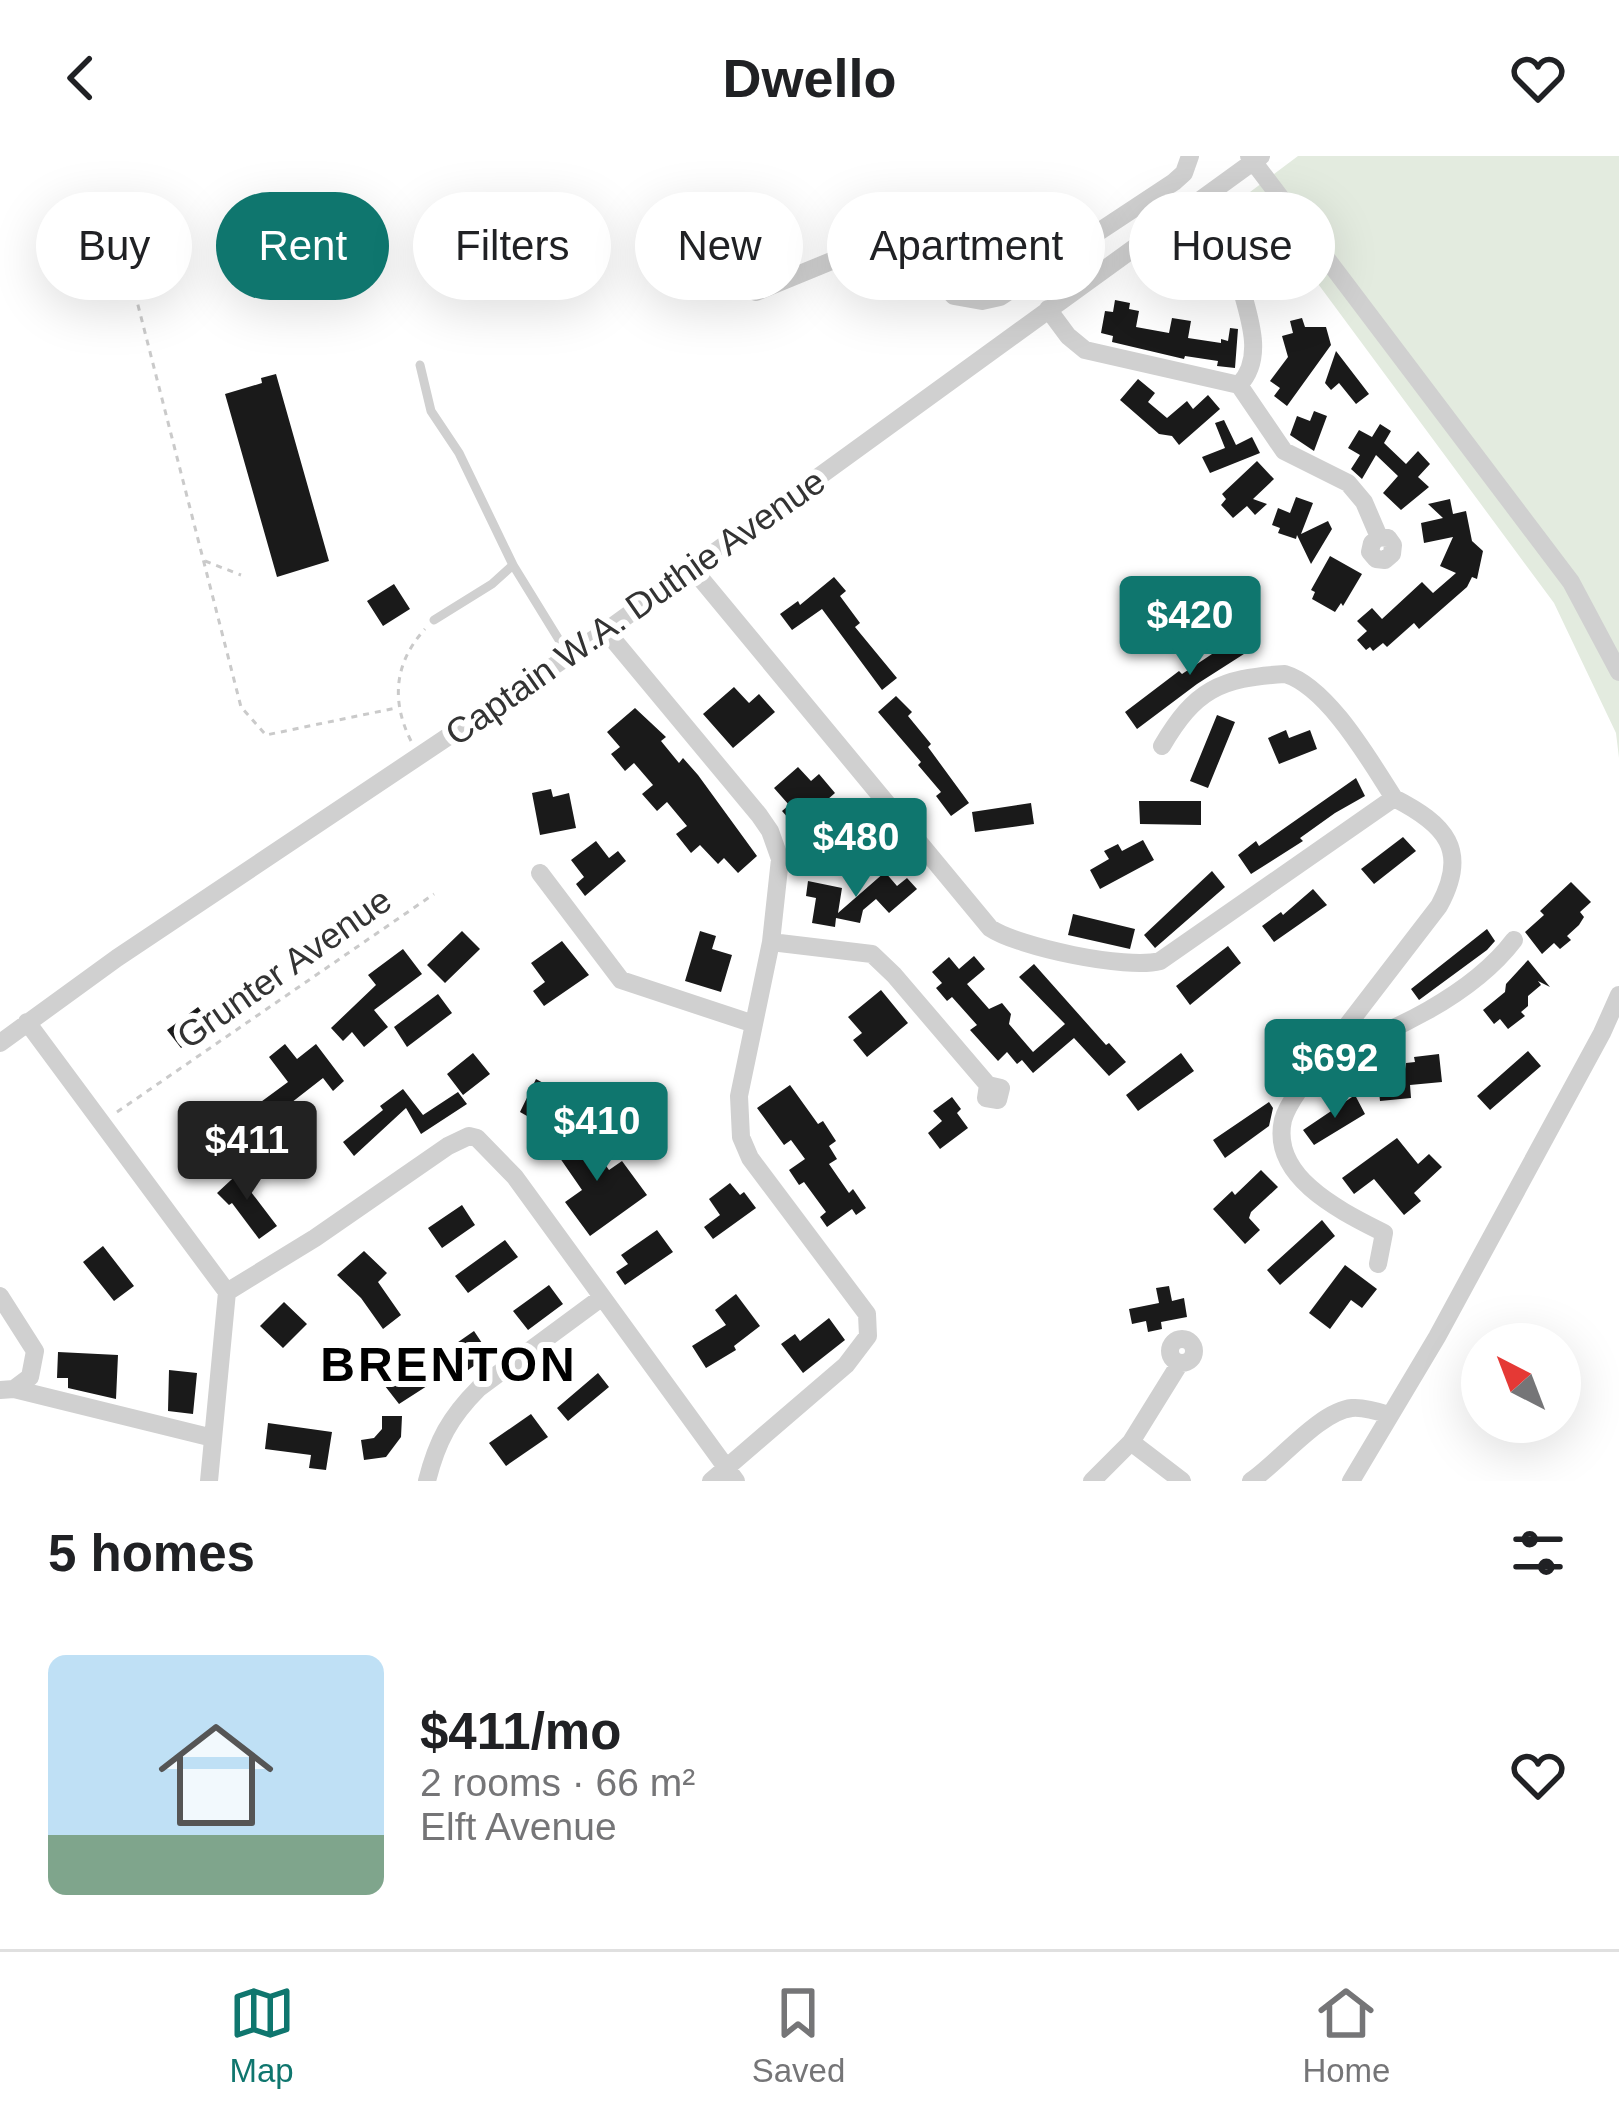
<!DOCTYPE html>
<html lang="en">
<head>
<meta charset="utf-8">
<style>
  body { margin:0; font-family:Helvetica,sans-serif; background:#f6f6f6; color:#202124; height:100vh; display:flex; flex-direction:column; font-size:45px; white-space:nowrap }
  * { box-sizing:border-box; margin:0 }
  p { font-size:39px; color:#757577 }
  .icon { flex:none; width:66px; height:66px; fill:none; stroke:currentColor; stroke-width:2; stroke-linecap:round; stroke-linejoin:round }
  .map { position:relative; height:1325px; overflow:hidden }
  .sheet { display:flex; flex-direction:column; background:#fff; flex:1 }
  .sheet>* { flex:none }
  .hud { position:absolute; left:36px; top:36px; width:1548px; height:108px; display:flex; gap:24px }
  .needle { width:78px; rotate:318deg }
  .fabs { position:absolute; left:1461px; top:1167px; display:grid; gap:24px }
  .fabs a { display:grid; place-items:center; width:120px; height:120px; border-radius:50%; background:#fff; box-shadow:0 12px 48px #0002; font-size:60px }
  .price { position:absolute; translate:-50% -102px; padding:0 27px; border-radius:12px; background:#0f766e; color:#fff; font-size:39px; line-height:78px; filter:drop-shadow(0 3px 6px #0008) }
  .price::after { content:''; position:absolute; left:50%; top:72px; width:36px; height:27px; margin-left:-18px; background:inherit; clip-path:polygon(0 0,100% 0,50% 100%) }
  .price.on { background:#222; color:#fff }
  ul { padding:0; list-style:none }
  li { display:flex; align-items:center; gap:36px; height:300px; padding:0 48px }
  li span { display:grid; place-items:center; flex:none; width:336px; height:240px; border-radius:18px; color:#555 }
  li>.icon { margin-inline-start:auto }
  span .icon { width:144px; height:144px; fill:#fffc; stroke-width:1 }
  li b { font-size:51px }
  h2 { display:flex; justify-content:space-between; align-items:center; height:144px; padding:0 48px; font-size:51px }
  .chip { padding:0 42px; border-radius:54px; background:#fff; box-shadow:0 12px 48px #0002; font-size:42px; line-height:108px }
  .chip.on { background:#0f766e; color:#fff }
  header { display:flex; justify-content:space-between; align-items:center; height:156px; padding:0 48px; background:#fff; font-size:54px; font-weight:600 }
  .tabs { display:flex; justify-content:space-around; align-items:center; height:168px; border-top:3px solid #e0e0e0; background:#fff; font-size:33px; color:#757577 }
  .tabs a { display:grid; justify-items:center; gap:6px }
  .tabs .on { color:#0f766e }
  .map>svg:first-child { display:block }
</style>
</head>
<body>
<header><svg class="icon" aria-label="back" viewBox="0 0 24 24"><path d="M15 5l-7 7 7 7"/></svg>Dwello<svg class="icon" aria-label="heart" viewBox="0 0 24 24"><path d="M12 20l-8-8c-3-5 5-10 8-4 3-6 11-1 8 4z"/></svg></header>
<div class="map">
<svg width="1619" height="1325" viewBox="0 0 1619 1325">
  <rect width="100%" height="100%" fill="#fff"/>
  <path fill="#e3ebdf" d="M 1298,0 L 1619,0 L 1619,602 L 1616,577 L 1554,447 L 1259,48 L 1238,45 Z"/>
  <path fill="#1a1a1a" d="M 1231,78 L 1245,116 L 1232,118 L 1227,103 L 1216,107 L 1210,89 Z
    M 1278,100 L 1288,140 L 1272,144 L 1270,134 L 1260,137 L 1255,117 L 1269,113 L 1267,103 Z
    M 1115,144 L 1130,147 L 1129,153 L 1139,155 L 1136,171 L 1169,177 L 1172,162 L 1191,165 L 1188,182 L 1221,187 L 1221,183 L 1228,185 L 1230,172 L 1238,173 L 1235,212 L 1217,210 L 1218,205 L 1185,200 L 1184,203 L 1112,186 L 1113,180 L 1101,177 L 1105,155 L 1113,156 Z
    M 1302,162 L 1305,171 L 1326,171 L 1331,189 L 1287,250 L 1274,240 L 1280,232 L 1270,225 L 1288,201 L 1282,180 L 1293,177 L 1290,165 Z
    M 1336,195 L 1369,238 L 1356,248 L 1339,227 L 1331,234 L 1325,227 Z
    M 276,218 L 329,405 L 277,421 L 225,238 L 262,227 L 261,222 Z
    M 1138,223 L 1155,237 L 1148,246 L 1167,262 L 1187,245 L 1193,253 L 1208,239 L 1220,253 L 1179,289 L 1172,280 L 1159,278 L 1120,244 Z
    M 1314,255 L 1327,260 L 1314,295 L 1290,279 L 1297,260 L 1310,265 Z
    M 1224,264 L 1236,289 L 1252,281 L 1260,297 L 1210,317 L 1202,301 L 1225,292 L 1215,267 Z
    M 1380,268 L 1391,275 L 1384,287 L 1406,308 L 1418,295 L 1430,308 L 1418,321 L 1429,331 L 1401,354 L 1383,337 L 1398,320 L 1376,299 L 1362,323 L 1351,313 L 1360,299 L 1348,292 L 1359,274 L 1372,281 Z
    M 1257,305 L 1274,323 L 1253,343 L 1267,348 L 1255,359 L 1247,350 L 1233,362 L 1221,349 L 1226,343 L 1222,338 Z
    M 1296,341 L 1313,347 L 1301,378 L 1328,365 L 1332,373 L 1311,408 L 1297,379 L 1296,383 L 1278,377 L 1280,372 L 1272,369 L 1278,352 L 1290,357 Z
    M 1450,343 L 1453,358 L 1466,355 L 1472,385 L 1483,395 L 1477,423 L 1472,421 L 1467,431 L 1419,473 L 1414,467 L 1387,491 L 1383,487 L 1373,495 L 1370,491 L 1366,494 L 1357,484 L 1367,475 L 1357,465 L 1372,452 L 1382,463 L 1422,426 L 1433,437 L 1456,417 L 1440,410 L 1453,381 L 1424,387 L 1421,367 L 1443,362 L 1428,348 Z
    M 1330,400 L 1362,418 L 1343,450 L 1341,447 L 1335,456 L 1312,443 L 1315,436 L 1311,434 Z
    M 834,421 L 846,435 L 840,440 L 860,467 L 855,471 L 897,522 L 882,534 L 822,453 L 792,474 L 780,458 L 798,445 L 800,449 Z
    M 394,428 L 410,453 L 383,470 L 367,445 Z
    M 1246,471 L 1258,489 L 1197,528 L 1137,573 L 1125,556 L 1179,515 L 1182,518 L 1224,490 L 1222,487 Z
    M 734,531 L 749,547 L 759,538 L 775,556 L 733,592 L 703,558 Z
    M 896,540 L 912,556 L 908,560 L 931,588 L 928,591 L 969,647 L 951,660 L 936,640 L 941,636 L 918,609 L 921,606 L 878,556 Z
    M 635,552 L 666,581 L 661,585 L 679,607 L 683,602 L 698,619 L 757,700 L 738,717 L 724,702 L 718,708 L 700,689 L 691,697 L 676,678 L 687,670 L 667,646 L 657,655 L 642,638 L 653,629 L 634,607 L 625,615 L 611,598 L 620,591 L 607,576 Z
    M 1217,559 L 1235,566 L 1208,632 L 1190,625 Z
    M 1286,574 L 1289,582 L 1310,574 L 1317,593 L 1279,608 L 1268,582 Z
    M 798,611 L 811,625 L 819,618 L 835,637 L 796,671 L 782,655 L 789,649 L 774,632 Z
    M 1356,622 L 1365,640 L 1335,657 L 1300,682 L 1303,685 L 1251,718 L 1238,699 L 1256,685 L 1259,690 Z
    M 551,633 L 553,641 L 569,637 L 576,672 L 540,679 L 532,637 Z
    M 1139,645 L 1201,645 L 1201,669 L 1140,668 Z
    M 1031,647 L 1034,668 L 975,676 L 972,656 Z
    M 1403,681 L 1416,695 L 1374,728 L 1361,713 Z
    M 1143,684 L 1154,704 L 1100,733 L 1090,714 L 1109,703 L 1104,695 L 1118,688 L 1122,695 Z
    M 596,685 L 609,702 L 618,695 L 626,705 L 585,740 L 576,728 L 584,721 L 571,704 Z
    M 1212,715 L 1225,731 L 1155,792 L 1144,779 Z
    M 885,716 L 897,730 L 907,722 L 917,733 L 889,757 L 876,743 L 863,754 L 860,767 L 836,762 L 835,771 L 812,767 L 816,742 L 806,740 L 808,725 L 842,732 L 838,757 Z
    M 1571,726 L 1591,746 L 1580,756 L 1584,761 L 1579,769 L 1567,780 L 1571,784 L 1560,793 L 1554,787 L 1542,798 L 1525,776 L 1544,759 L 1540,755 Z
    M 1313,733 L 1327,749 L 1274,786 L 1262,770 L 1281,756 L 1283,759 Z
    M 1073,758 L 1135,773 L 1130,793 L 1068,779 Z
    M 1487,773 L 1495,785 L 1487,794 L 1419,844 L 1411,833 Z
    M 462,775 L 480,793 L 445,827 L 427,809 Z
    M 700,775 L 716,780 L 712,793 L 732,799 L 721,836 L 685,825 Z
    M 562,785 L 589,819 L 544,850 L 533,835 L 545,826 L 531,807 Z
    M 1228,790 L 1241,807 L 1190,849 L 1176,830 Z
    M 403,793 L 422,818 L 374,854 L 388,871 L 364,891 L 352,876 L 343,885 L 331,872 L 376,829 L 368,819 Z
    M 974,800 L 985,813 L 967,828 L 989,853 L 1002,847 L 1011,858 L 1009,868 L 1033,896 L 1065,868 L 1019,821 L 1034,808 L 1106,889 L 1109,887 L 1126,906 L 1109,920 L 1074,882 L 1033,917 L 1022,904 L 1017,908 L 1007,896 L 998,905 L 970,874 L 977,869 L 952,841 L 947,845 L 936,832 L 942,827 L 932,816 L 949,801 L 959,813 Z
    M 1528,804 L 1550,831 L 1538,825 L 1541,829 L 1528,840 L 1528,850 L 1521,856 L 1525,860 L 1508,873 L 1500,863 L 1494,868 L 1483,854 L 1505,836 L 1506,828 Z
    M 881,834 L 908,867 L 867,901 L 853,884 L 862,877 L 848,861 Z
    M 438,838 L 452,857 L 407,891 L 394,871 Z
    M 198,851 L 211,869 L 181,892 L 167,874 Z
    M 285,888 L 297,903 L 316,888 L 344,925 L 333,935 L 323,922 L 251,978 L 239,962 L 288,926 L 269,901 Z
    M 1528,895 L 1541,910 L 1490,954 L 1477,940 Z
    M 473,897 L 490,918 L 463,939 L 447,918 Z
    M 1181,897 L 1194,915 L 1138,955 L 1126,939 Z
    M 1439,898 L 1442,926 L 1410,929 L 1411,942 L 1380,945 L 1378,926 L 1400,924 L 1399,914 L 1405,913 L 1406,907 L 1415,906 L 1414,901 Z
    M 536,923 L 565,939 L 555,957 L 549,954 L 541,968 L 520,956 Z
    M 790,929 L 818,968 L 823,965 L 836,985 L 829,990 L 837,1003 L 829,1008 L 849,1037 L 853,1033 L 866,1052 L 856,1059 L 852,1053 L 827,1071 L 820,1061 L 826,1056 L 804,1026 L 799,1029 L 789,1014 L 805,1003 L 791,984 L 784,989 L 757,952 Z
    M 403,933 L 423,959 L 458,936 L 467,948 L 421,978 L 406,952 L 354,1000 L 343,986 L 383,954 L 380,950 Z
    M 1355,939 L 1365,958 L 1314,989 L 1303,974 Z
    M 952,941 L 961,953 L 957,957 L 968,972 L 940,993 L 928,977 L 942,965 L 933,955 Z
    M 1269,946 L 1273,952 L 1269,970 L 1225,1002 L 1213,984 Z
    M 580,973 L 609,1014 L 622,1005 L 647,1039 L 590,1080 L 565,1046 L 582,1034 L 553,992 Z
    M 1397,982 L 1418,1008 L 1429,998 L 1442,1011 L 1414,1037 L 1421,1045 L 1404,1059 L 1374,1023 L 1354,1038 L 1342,1022 Z
    M 245,1011 L 257,1024 L 248,1032 L 277,1070 L 259,1083 L 232,1047 L 229,1049 L 217,1037 Z
    M 1261,1014 L 1278,1031 L 1251,1056 L 1249,1062 L 1260,1074 L 1245,1088 L 1213,1053 L 1232,1035 L 1235,1039 Z
    M 730,1027 L 740,1039 L 744,1036 L 756,1052 L 713,1083 L 704,1071 L 720,1059 L 709,1043 Z
    M 462,1049 L 475,1069 L 442,1092 L 428,1072 Z
    M 1322,1064 L 1335,1080 L 1280,1129 L 1267,1114 Z
    M 657,1074 L 673,1096 L 625,1129 L 616,1116 L 628,1108 L 621,1099 Z
    M 505,1084 L 518,1101 L 468,1137 L 455,1120 Z
    M 103,1090 L 134,1130 L 114,1145 L 83,1106 Z
    M 364,1095 L 387,1117 L 378,1126 L 401,1159 L 383,1173 L 361,1142 L 337,1119 Z
    M 1345,1109 L 1377,1133 L 1362,1152 L 1351,1144 L 1330,1173 L 1309,1157 Z
    M 549,1129 L 563,1148 L 528,1174 L 513,1155 Z
    M 1169,1130 L 1172,1145 L 1184,1142 L 1187,1161 L 1161,1166 L 1162,1173 L 1148,1176 L 1146,1165 L 1132,1168 L 1129,1153 L 1159,1147 L 1156,1132 Z
    M 736,1138 L 760,1170 L 734,1190 L 736,1194 L 706,1212 L 692,1190 L 726,1169 L 715,1154 Z
    M 284,1146 L 307,1168 L 283,1192 L 260,1170 Z
    M 829,1162 L 845,1184 L 803,1217 L 781,1188 L 795,1178 L 800,1185 Z
    M 474,1175 L 490,1199 L 468,1214 L 451,1191 Z
    M 58,1196 L 118,1199 L 116,1243 L 68,1232 L 68,1222 L 57,1222 Z
    M 413,1211 L 427,1230 L 399,1248 L 385,1230 Z
    M 169,1214 L 197,1217 L 193,1258 L 168,1255 Z
    M 598,1217 L 609,1231 L 568,1265 L 557,1252 Z
    M 531,1258 L 548,1281 L 506,1310 L 489,1287 Z
    M 382,1260 L 402,1260 L 401,1281 L 386,1301 L 364,1304 L 361,1284 L 374,1282 L 382,1273 Z
    M 268,1267 L 332,1276 L 326,1314 L 309,1312 L 311,1299 L 265,1293 Z"/>
  <g fill="none" stroke-linecap="round" stroke-linejoin="round">
    <path stroke="#cacaca" stroke-width="3" stroke-dasharray="6 6" stroke-linecap="butt" d="M 120,79 L 241,551 L 266,579 L 396,552
      M 205,405 L 241,419
      M 411,585 C 391,545 394,507 425,473
      M 117,956 L 434,738"/>
    <path stroke="#d0d0d0" stroke-width="9" d="M 420,209 L 431,255 L 459,297 L 513,409 L 492,428 L 434,464
      M 513,409 L 569,500"/>
    <path stroke="#d0d0d0" stroke-width="18" d="M 1249,0 L 1571,426 L 1619,516
      M 756,136 L 907,74 C 940,78 932,119 954,140 L 982,145 L 1000,141 L 1174,26 L 1184,17 L 1190,0
      M 1048,153 L 1068,180 L 1085,194 L 1239,229 L 1284,295 L 1348,327 L 1364,346 L 1379,381 L 1388,382 L 1393,389 L 1392,398 L 1385,404 L 1376,403 L 1370,396 L 1372,387 L 1379,381
      M 1239,229 C 1265,202 1249,161 1240,128
      M 692,412 L 990,772 C 1018,791 1127,814 1160,805 L 1394,642 C 1445,668 1470,694 1439,750 L 1306,923 C 1298,936 1287,949 1283,964 C 1270,1022 1343,1056 1384,1077 L 1378,1108
      M 606,475 L 759,659 L 770,675 L 780,703 L 771,786 L 739,940 L 741,981 L 750,1002 L 867,1158 L 868,1180 L 846,1209 L 711,1325
      M 1162,590 C 1195,534 1219,522 1285,518 C 1328,531 1370,605 1394,642
      M 540,717 L 621,824 L 754,868
      M 771,786 L 872,798 L 894,819 L 988,929 L 1001,932 L 998,944 L 986,942 L 988,929
      M 27,866 L 227,1136 L 209,1325
      M 0,887 L 117,802 L 606,475 L 1261,0
      M 1326,897 C 1390,879 1473,838 1514,784
      M 227,1136 L 315,1082 L 448,990 L 469,980 L 477,982 L 515,1021 L 736,1325
      M 0,1140 L 35,1195 L 30,1221 L 14,1233
      M1170 1195a12 12 0 1 1 24 0a12 12 0 1 1-24 0Z
      M 0,1234 L 14,1233 L 213,1282
      M 1131,1286 L 1182,1325
      M 427,1325 C 437,1285 450,1261 479,1232 L 601,1142
      M 1092,1325 L 1131,1286 L 1180,1207
      M 1251,1325 C 1279,1306 1320,1255 1352,1252 C 1364,1251 1377,1255 1389,1259
      M 1351,1325 L 1437,1181 L 1602,877 L 1619,839"/>
  </g>
  <g text-anchor="middle" dominant-baseline="central" stroke-width="12" stroke-linejoin="round" paint-order="stroke">
    <g font-size="36" fill="#333" stroke="#fff">
      <text transform="translate(635 451) rotate(-35)">Captain W.A. Duthie Avenue</text>
      <text transform="translate(284 812) rotate(-35)">Grunter Avenue</text>
    </g>
    <g font-size="48" font-weight="bold" letter-spacing="3" fill="#000" stroke="#fff">
      <text x="449" y="1208">BRENTON</text>
    </g>
  </g>
</svg>
<div class="fabs">
<a><svg class="needle" viewBox="-14 -14 28 28"><path d="M0-13l5 13h-10z" fill="#e53935"/><path d="M0 13l5-13h-10z" fill="#757577"/></svg></a>
</div>
<b class="price" style="left:1190px;top:522px">$420</b>
<b class="price" style="left:856px;top:744px">$480</b>
<b class="price" style="left:1335px;top:965px">$692</b>
<b class="price" style="left:597px;top:1028px">$410</b>
<b class="price on" style="left:247px;top:1047px">$411</b>
<div class="hud">
<a class="chip">Buy</a>
<a class="chip on">Rent</a>
<a class="chip">Filters</a>
<a class="chip">New</a>
<a class="chip">Apartment</a>
<a class="chip">House</a>
</div>
</div>
<section class="sheet">
<h2>5 homes<svg class="icon" aria-label="filters" viewBox="0 0 24 24"><path d="M4 7h16M4 17h16"/><circle cx="9" cy="7" r="2"/><circle cx="15" cy="17" r="2"/></svg></h2>
<ul>
<li><span style="background:linear-gradient(#bfe0f5 75%,#7fa58c 0)"><svg class="icon" aria-label="home" viewBox="0 0 24 24"><path d="M3 11l9-7 9 7M6 9v11h12V9"/></svg></span><div><b>$411/mo</b><p>2 rooms · 66 m²</p><p>Elft Avenue</p></div><svg class="icon" aria-label="heart" viewBox="0 0 24 24"><path d="M12 20l-8-8c-3-5 5-10 8-4 3-6 11-1 8 4z"/></svg></li>
</ul>
</section>
<nav class="tabs">
<a class="on"><svg class="icon" aria-label="map" viewBox="0 0 24 24"><path d="M3 6l6-2 6 2 6-2v14l-6 2-6-2-6 2zM9 4v14M15 6v14"/></svg>Map</a>
<a><svg class="icon" aria-label="saved" viewBox="0 0 24 24"><path d="M7 4h10v16l-5-4-5 4z"/></svg>Saved</a>
<a><svg class="icon" aria-label="home" viewBox="0 0 24 24"><path d="M3 11l9-7 9 7M6 9v11h12V9"/></svg>Home</a>
</nav>
</body>
</html>
